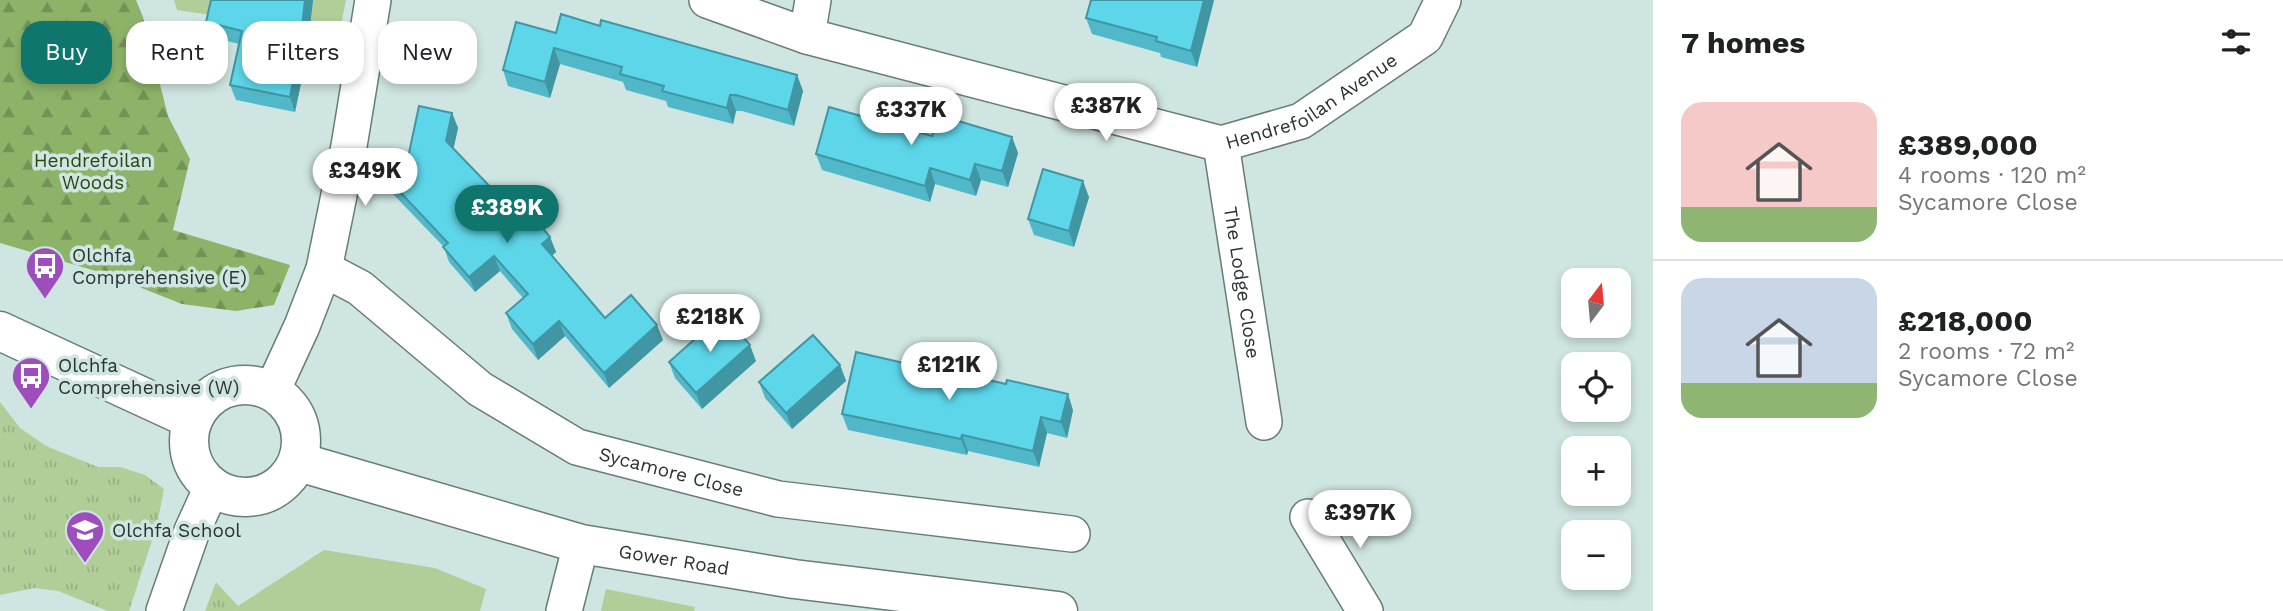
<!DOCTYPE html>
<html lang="en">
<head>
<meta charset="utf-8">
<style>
  body { margin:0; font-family:"Work Sans",sans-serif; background:#f2f2f2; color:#202124; height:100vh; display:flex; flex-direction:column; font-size:26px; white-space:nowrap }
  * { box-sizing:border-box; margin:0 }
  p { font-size:23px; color:#757577 }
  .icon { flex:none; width:38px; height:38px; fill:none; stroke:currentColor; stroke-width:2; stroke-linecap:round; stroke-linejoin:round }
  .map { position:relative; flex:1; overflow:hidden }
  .panel { display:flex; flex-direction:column; background:#fff; width:630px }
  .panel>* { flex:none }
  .banner { position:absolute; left:21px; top:21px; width:665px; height:63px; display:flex; gap:14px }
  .needle { width:46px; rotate:16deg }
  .controls { position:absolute; left:1561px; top:268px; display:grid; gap:14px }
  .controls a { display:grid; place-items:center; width:70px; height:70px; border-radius:14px; background:#fff; box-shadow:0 4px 10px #0003; font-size:35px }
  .price { position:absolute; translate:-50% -60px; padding:0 16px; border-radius:24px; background:#fff; color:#222; font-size:23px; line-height:46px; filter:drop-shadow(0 2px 4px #0008) }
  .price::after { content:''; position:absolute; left:50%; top:42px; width:21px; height:16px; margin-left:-10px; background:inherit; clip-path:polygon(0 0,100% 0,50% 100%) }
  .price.on { background:#0f766e; color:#fff }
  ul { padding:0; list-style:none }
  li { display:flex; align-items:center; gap:21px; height:175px; padding:0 28px }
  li+li { border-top:2px solid #e0e0e0 }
  li span { display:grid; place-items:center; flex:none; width:196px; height:140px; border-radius:21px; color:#555 }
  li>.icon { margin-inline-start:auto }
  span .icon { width:84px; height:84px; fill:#fffc; stroke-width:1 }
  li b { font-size:30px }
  h2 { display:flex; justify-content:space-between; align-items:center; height:84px; padding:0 28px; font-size:30px }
  .tag { padding:0 24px; border-radius:21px; background:#fff; box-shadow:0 4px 10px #0003; font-size:24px; line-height:63px }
  .tag.on { background:#0f766e; color:#fff }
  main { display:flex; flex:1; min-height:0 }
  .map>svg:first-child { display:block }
</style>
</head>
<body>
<main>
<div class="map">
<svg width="1653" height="611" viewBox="0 0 1653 611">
  <defs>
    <pattern id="grass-tufts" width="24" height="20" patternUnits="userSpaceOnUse" patternTransform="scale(1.75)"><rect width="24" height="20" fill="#b1cd98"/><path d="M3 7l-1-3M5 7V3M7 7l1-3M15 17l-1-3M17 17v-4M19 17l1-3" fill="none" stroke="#98b083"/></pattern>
    <pattern id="forest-firs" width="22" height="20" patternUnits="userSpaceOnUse" patternTransform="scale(1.75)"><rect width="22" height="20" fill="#8db368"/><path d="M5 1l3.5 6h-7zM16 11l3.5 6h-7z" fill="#739256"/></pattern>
  </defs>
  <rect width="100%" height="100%" fill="#cfe5e1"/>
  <path fill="url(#grass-tufts)" d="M 0,402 L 20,428 L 46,446 L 98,467 L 120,467 L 145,475 L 164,489 L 157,525 L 129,611 L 108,611 L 58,591 L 34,588 L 0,595 Z
    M 216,582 L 238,606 L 237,611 L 205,611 Z"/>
  <path fill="url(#forest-firs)" d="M 0,0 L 136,0 L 143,17 L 168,116 L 190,159 L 173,230 L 290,265 L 274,305 L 236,311 L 182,304 L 106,274 L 0,243 Z"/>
  <path fill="#b1cd98" d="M 174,0 L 346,0 L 338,40 L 238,19 L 177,10 Z
    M 324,550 L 435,568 L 486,589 L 480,611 L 237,611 L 238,606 Z
    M 606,589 L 695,607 L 694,611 L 601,611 Z"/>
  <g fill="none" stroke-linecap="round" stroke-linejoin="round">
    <g stroke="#687c79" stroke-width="38">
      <g id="minor">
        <path id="s1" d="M 707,0 L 807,36 L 1221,144 L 1301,121 L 1425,37 L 1443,0"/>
        <path d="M 807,36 L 813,0"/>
        <path id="s2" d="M 1221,144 L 1264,422"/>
        <path id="s3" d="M 324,269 L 360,288 L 480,389 L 577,447 L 778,499 L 1072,534"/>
        <path d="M 272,391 L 302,326 L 324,269 L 349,146 L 373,0"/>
        <path d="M 1308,517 L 1365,611"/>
        <path d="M 164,611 L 192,531 L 212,487"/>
        <path d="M 564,611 L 581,544"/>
      </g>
    </g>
    <g stroke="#687c79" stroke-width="41">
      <g id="major">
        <path d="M 0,331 L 193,420"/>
        <circle cx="245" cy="441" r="56"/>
        <path id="s4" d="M 299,462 L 581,544 L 794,579 L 1058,611"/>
      </g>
    </g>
    <use href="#minor" stroke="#fff" stroke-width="35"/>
    <use href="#major" stroke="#fff" stroke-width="38"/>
  </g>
  <path fill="#50b8c8" d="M 211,0 L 313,0 L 306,59 L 295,112 L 236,100 L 230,85 L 239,44 L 212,37 L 206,22 Z
    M 1214,0 L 1197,67 L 1161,57 L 1160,53 L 1092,34 L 1086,18 Z
    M 600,26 L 797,75 L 803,91 L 794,126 L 742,111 L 736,111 L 733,124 L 668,107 L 666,101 L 626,90 L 623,82 L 560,64 L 550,98 L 508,86 L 503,70 L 556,33 Z
    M 452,113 L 458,128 L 453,149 L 501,198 L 550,237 L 556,252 L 552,256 L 605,318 L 663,340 L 609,388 L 565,336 L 538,360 L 512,329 L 506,313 L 523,298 L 500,271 L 475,292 L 449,262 L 444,247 L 390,191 L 385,176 Z
    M 932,136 L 1012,137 L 1018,153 L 1008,187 L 981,180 L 976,196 L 935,184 L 930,202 L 822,170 L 816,154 Z
    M 1089,197 L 1074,247 L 1034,235 L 1028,219 Z
    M 756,361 L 702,409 L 675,378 L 669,362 Z
    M 840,365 L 846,381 L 792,429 L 765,398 L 759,382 Z
    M 1073,410 L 1067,438 L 1047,433 L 1039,467 L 968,451 L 967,455 L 848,430 L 842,414 Z"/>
  <path fill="#4196a3" d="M 305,0 L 313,0 L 306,59 L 295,112 L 290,97 Z
    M 1204,0 L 1214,0 L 1197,67 L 1191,51 Z
    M 554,48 L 560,64 L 550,98 L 545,82 Z
    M 797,75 L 803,91 L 794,126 L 788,110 Z
    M 730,95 L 736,111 L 733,124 L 727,108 Z
    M 452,113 L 458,128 L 452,156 L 446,141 Z
    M 1012,137 L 1018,153 L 1008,187 L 1002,171 Z
    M 975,164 L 981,180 L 976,196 L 970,180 Z
    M 930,168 L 935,184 L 930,202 L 925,186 Z
    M 1083,181 L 1089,197 L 1074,247 L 1069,231 Z
    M 550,237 L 556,252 L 547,259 L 542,244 Z
    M 494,256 L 500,271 L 475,292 L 469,277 Z
    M 559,321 L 565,336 L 538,360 L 533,344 Z
    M 657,325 L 663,340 L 609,388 L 604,373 Z
    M 750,345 L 756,361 L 702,409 L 696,393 Z
    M 840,365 L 846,381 L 792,429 L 786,413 Z
    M 1068,394 L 1073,410 L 1067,438 L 1061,422 Z
    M 1041,417 L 1047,433 L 1039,467 L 1033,451 Z
    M 962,435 L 968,451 L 967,455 L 961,439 Z"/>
  <path fill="#5dd6e9" stroke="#4196a3" stroke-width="2" d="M 211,0 L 305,0 L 300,43 L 290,97 L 230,85 L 242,31 L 206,22 Z
    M 1091,0 L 1204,0 L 1191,51 L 1156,41 L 1157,37 L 1086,18 Z
    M 561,14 L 600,26 L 601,20 L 797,75 L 788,110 L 736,95 L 730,95 L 727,108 L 662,91 L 664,86 L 620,74 L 622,67 L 554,48 L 545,82 L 503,70 L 516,22 L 556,33 Z
    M 419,106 L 452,113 L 446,141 L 501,198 L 510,190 L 550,237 L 542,244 L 605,318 L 631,295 L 657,325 L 604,373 L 559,321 L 533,344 L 506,313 L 528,294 L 494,256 L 469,277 L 443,247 L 448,243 L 385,176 L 409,153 Z
    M 829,107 L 932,136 L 938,115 L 1012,137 L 1002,171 L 975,164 L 970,180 L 930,168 L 925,186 L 816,154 Z
    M 1043,169 L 1083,181 L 1069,231 L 1028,219 Z
    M 723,314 L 750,345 L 696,393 L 669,362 Z
    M 813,335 L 840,365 L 786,413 L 759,382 Z
    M 856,352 L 934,370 L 935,368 L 1006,384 L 1007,380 L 1068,394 L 1061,422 L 1041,417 L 1033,451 L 962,435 L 961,439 L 842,414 Z"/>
  <defs>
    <g id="bus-pin" transform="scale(2.0125)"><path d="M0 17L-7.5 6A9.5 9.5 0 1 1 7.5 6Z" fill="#9e4dbd" stroke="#cfe5e1"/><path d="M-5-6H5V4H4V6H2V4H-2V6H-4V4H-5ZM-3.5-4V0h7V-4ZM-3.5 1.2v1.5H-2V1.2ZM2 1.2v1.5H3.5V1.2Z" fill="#fff"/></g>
    <g id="school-pin" transform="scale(2.0125)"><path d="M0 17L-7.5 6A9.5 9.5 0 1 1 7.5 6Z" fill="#9e4dbd" stroke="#cfe5e1"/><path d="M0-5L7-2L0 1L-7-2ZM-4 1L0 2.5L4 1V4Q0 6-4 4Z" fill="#fff"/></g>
  </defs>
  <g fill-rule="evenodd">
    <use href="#bus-pin" x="45" y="266"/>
    <use href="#bus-pin" x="31" y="376"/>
    <use href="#school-pin" x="85" y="530"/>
  </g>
  <g text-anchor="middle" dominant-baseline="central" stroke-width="7" stroke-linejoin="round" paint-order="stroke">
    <g font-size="19" fill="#2a3332" stroke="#cfe5e1">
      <text stroke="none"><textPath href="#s1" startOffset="635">Hendrefoilan Avenue</textPath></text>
      <text stroke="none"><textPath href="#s2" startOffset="140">The Lodge Close</textPath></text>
      <text stroke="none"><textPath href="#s3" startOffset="408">Sycamore Close</textPath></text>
      <text stroke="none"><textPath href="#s4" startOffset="388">Gower Road</textPath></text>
    </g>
    <g font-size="19" fill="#2c440e" stroke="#cfe5e1">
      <text x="93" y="160">Hendrefoilan<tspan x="93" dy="22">Woods</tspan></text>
    </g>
    <g font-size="19" fill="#2a3332" stroke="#cfe5e1" text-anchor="start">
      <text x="72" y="255">Olchfa<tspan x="72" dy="22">Comprehensive (E)</tspan></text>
      <text x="58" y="365">Olchfa<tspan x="58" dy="22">Comprehensive (W)</tspan></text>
      <text x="112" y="530">Olchfa School</text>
    </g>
  </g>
</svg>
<div class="controls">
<a><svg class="needle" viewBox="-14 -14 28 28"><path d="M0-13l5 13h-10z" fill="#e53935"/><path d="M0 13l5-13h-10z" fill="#757577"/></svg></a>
<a><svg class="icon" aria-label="locate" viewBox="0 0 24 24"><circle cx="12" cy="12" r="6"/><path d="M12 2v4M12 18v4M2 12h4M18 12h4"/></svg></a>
<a>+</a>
<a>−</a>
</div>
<b class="price" style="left:1106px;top:143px">£387K</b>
<b class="price" style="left:911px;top:147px">£337K</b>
<b class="price" style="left:365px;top:208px">£349K</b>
<b class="price on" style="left:507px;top:245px">£389K</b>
<b class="price" style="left:710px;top:354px">£218K</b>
<b class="price" style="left:949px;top:402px">£121K</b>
<b class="price" style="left:1360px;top:550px">£397K</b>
<div class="banner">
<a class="tag on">Buy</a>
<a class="tag">Rent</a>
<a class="tag">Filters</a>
<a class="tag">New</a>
</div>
</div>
<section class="panel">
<h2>7 homes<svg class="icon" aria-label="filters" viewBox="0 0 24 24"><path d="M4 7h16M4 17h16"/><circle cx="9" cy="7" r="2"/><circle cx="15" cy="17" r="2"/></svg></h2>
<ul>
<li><span style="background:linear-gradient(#f6c9c9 75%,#8fb573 0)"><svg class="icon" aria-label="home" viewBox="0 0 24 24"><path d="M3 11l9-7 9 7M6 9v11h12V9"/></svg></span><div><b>£389,000</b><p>4 rooms · 120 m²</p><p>Sycamore Close</p></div></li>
<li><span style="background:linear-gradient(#c9d6e8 75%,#8fb573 0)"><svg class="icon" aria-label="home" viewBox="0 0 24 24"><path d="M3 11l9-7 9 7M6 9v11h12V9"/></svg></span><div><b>£218,000</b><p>2 rooms · 72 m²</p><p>Sycamore Close</p></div></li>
</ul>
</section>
</main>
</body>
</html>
